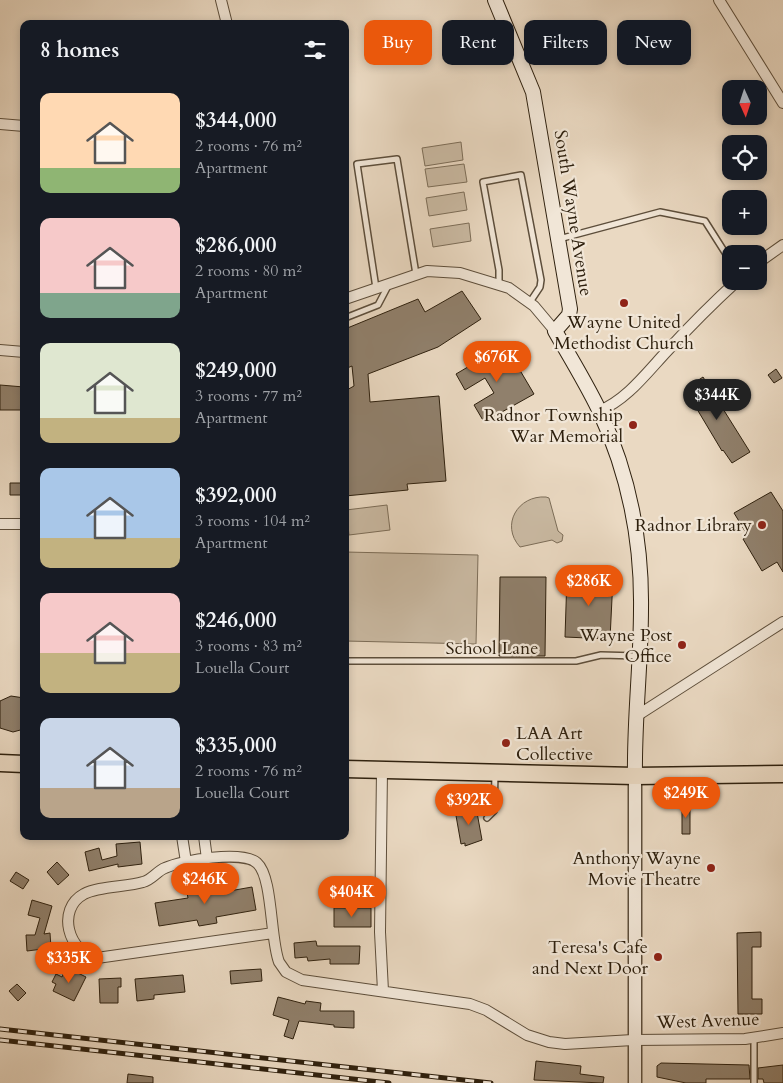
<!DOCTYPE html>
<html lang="en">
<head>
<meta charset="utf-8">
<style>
  body { margin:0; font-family:Cardo,serif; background:#20242c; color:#f1f3f6; height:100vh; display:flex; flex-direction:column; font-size:19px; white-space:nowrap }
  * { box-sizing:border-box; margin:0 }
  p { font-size:16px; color:#9ea1a6 }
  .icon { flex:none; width:28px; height:28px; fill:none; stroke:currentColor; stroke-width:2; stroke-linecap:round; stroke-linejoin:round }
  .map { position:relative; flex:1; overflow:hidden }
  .panel { position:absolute; left:20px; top:20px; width:329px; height:820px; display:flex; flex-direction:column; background:#171b24; border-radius:10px; box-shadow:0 2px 8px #0003 }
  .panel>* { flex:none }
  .top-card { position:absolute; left:364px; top:20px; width:344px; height:45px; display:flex; gap:10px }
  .needle { width:32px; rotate:177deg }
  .buttons { position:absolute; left:722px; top:80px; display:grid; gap:10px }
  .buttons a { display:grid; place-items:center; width:45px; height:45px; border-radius:10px; background:#171b24; box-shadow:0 2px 8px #0003; font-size:25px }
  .price { position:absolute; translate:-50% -42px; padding:0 11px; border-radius:18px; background:#ea580c; color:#fff; font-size:16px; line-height:32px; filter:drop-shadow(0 1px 2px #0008) }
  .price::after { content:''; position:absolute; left:50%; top:30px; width:15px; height:11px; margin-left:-8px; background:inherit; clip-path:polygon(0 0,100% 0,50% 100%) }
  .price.on { background:#222; color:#fff }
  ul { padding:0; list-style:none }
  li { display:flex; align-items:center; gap:15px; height:125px; padding:0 20px }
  li span { display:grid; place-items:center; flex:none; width:140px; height:100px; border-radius:10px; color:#555 }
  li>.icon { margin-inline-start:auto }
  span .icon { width:60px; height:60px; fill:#fffc; stroke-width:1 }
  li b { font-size:21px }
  h2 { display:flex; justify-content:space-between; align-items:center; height:60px; padding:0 20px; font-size:21px }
  .tag { padding:0 18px; border-radius:10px; background:#171b24; box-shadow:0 2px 8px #0003; font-size:18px; line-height:45px }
  .tag.on { background:#ea580c; color:#fff }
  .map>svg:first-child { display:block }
</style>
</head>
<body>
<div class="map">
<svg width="783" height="1083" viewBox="0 0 783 1083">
  <rect width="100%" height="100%" fill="#ead9c2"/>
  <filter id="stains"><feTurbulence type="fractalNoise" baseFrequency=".004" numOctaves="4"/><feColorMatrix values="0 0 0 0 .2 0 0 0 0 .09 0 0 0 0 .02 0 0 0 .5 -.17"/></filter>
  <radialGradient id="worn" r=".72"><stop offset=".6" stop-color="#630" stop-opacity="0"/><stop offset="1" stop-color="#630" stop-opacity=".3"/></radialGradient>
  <path fill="#cabaa3" stroke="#7c6d58" d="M 461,142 L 463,160 L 425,166 L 422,148 Z
    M 464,164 L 467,182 L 428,187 L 425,169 Z
    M 464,192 L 467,210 L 429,216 L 426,198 Z
    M 469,223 L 471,241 L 433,247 L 430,229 Z
    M 546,497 L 549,498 L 558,531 L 563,535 L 562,541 L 557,543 L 552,540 L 520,547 C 500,525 518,495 546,497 Z
    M 387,505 L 390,530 L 349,535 L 346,510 Z
    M 345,552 L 478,555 L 476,644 L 345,641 Z"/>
  <path fill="#90806c" stroke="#2e200e" d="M 462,291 L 481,319 L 438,347 L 368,374 L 370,402 L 439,396 L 446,481 L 407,484 L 408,490 L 345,496 L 345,391 L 354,386 L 352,366 L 345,369 L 345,329 L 418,299 L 425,312 Z
    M 505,345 L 534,394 L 484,422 L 474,405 L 494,393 L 485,378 L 465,390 L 456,374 Z
    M 776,369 L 782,378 L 774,383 L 768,375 Z
    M 703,377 L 750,452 L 732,463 L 723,450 L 722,451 L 685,389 Z
    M 0,385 L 24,387 L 24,410 L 0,410 Z
    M 10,483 L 24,483 L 24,495 L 10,495 Z
    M 771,492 L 783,511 L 783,572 L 777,562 L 762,571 L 743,539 L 748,536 L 734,513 Z
    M 567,576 L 613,578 L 610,639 L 565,637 Z
    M 500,577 L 546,577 L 545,656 L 499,656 Z
    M 11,696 L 24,698 L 24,729 L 13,732 L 0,728 L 0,701 Z
    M 682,804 L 690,804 L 690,834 L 682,834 Z
    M 476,807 L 482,840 L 465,846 L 465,843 L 461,844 L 455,810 Z
    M 140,842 L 142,864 L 118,867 L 118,864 L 89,871 L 85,852 L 99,848 L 102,860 L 117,856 L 116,844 Z
    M 57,862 L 69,875 L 58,885 L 47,872 Z
    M 16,872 L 29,880 L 23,889 L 10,881 Z
    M 216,883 L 218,893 L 252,887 L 256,910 L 216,917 L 217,923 L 199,926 L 197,920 L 159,926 L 155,903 L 188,898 L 186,888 Z
    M 32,900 L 52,906 L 44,934 L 50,933 L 51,948 L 27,951 L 26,935 L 35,935 L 40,918 L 28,915 Z
    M 334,908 L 371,908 L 371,927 L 334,927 Z
    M 761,932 L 761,947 L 752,947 L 752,999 L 762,999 L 762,1014 L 738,1014 L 737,933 Z
    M 316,941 L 317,946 L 360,946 L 359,964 L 330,964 L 330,959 L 308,961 L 307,957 L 295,958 L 294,943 Z
    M 261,969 L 262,981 L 231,984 L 230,971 Z
    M 65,970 L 71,973 L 72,970 L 86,977 L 74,1001 L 53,991 L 56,984 L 52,982 L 56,974 L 62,977 Z
    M 183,975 L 185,992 L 154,995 L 154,999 L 137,1001 L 135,979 Z
    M 121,978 L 121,987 L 118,987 L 118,1003 L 100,1003 L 99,979 Z
    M 17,984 L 26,993 L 18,1001 L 9,991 Z
    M 278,997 L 305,1004 L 306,1001 L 321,1003 L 320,1011 L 354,1011 L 354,1028 L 334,1027 L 334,1025 L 299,1021 L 293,1039 L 284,1036 L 289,1020 L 273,1015 Z
    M 536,1061 L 581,1066 L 580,1074 L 604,1077 L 603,1083 L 534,1080 Z
    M 661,1063 L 749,1065 L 750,1079 L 706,1079 L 706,1083 L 686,1083 L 657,1077 L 657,1066 Z
    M 783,1065 L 783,1083 L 764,1083 L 763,1079 L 758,1079 L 758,1068 Z
    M 128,1074 L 153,1077 L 153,1083 L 127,1083 Z"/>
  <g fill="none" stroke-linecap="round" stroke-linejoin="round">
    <g stroke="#5d4e3b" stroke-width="8">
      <path id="service" d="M 559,239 L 660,212 L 705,221 L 731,262
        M 499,283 L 499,270 L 483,182 L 521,175 L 541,280 L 540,287 L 530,302
        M 376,288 L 357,164 L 397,159 L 416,274
        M 345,318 L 378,305 L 388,286
        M 345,661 L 576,661 L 601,655 L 638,656
        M 487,818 L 494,811 L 495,775
        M 754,1083 L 754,1037"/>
    </g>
    <g stroke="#5d4e3b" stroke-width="12">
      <path id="minor" d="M 221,0 L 227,24
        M 719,0 L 783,103
        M 0,124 L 24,126
        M 759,262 L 783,245
        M 345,299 L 427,271 L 460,273 L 509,288 L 534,306 L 555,331
        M 0,350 L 24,352
        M 599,411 C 627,400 648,371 668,350 C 690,326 713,303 737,281
        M 0,524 L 24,524
        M 635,717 L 783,622
        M 382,770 L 380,932 L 383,991
        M 182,836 L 186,862
        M 204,836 L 207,859
        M 273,933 L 97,958 C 68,953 56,909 84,894 C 98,886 127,887 143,882 C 152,880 157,871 165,868 C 182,860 243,850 257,863 C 273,877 270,939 279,962 L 286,972 L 302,980 L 470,1004 L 486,1010 L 527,1035 L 549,1042 L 565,1044 L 633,1040 L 745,1039 L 783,1033"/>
    </g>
    <g stroke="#5d4e3b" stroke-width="15">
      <path id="tertiary" d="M 635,1083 L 635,776"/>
    </g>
    <g stroke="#2e200e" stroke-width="16">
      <path id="secondary" d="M 495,0 L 533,92 L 570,309 L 569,315 L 555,331 C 570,357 586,383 599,410 C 628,472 642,541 641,609 C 641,665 634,720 635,776"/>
    </g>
    <g stroke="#2e200e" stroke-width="19">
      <path id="trunk" d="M 0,763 L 24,764
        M 345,769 L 635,776 L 783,774"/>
    </g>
    <use href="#service" stroke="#f1e6d7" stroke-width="5"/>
    <use href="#minor" stroke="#f1e6d7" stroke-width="10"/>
    <use href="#tertiary" stroke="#f1e6d7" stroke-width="12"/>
    <use href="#secondary" stroke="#f1e6d7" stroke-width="14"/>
    <use href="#trunk" stroke="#ead9c2" stroke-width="16"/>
    <g stroke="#2e200e" stroke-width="5">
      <path id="rail" d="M 0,1029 L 491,1083
        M 0,1040 L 389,1083"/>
    </g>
    <use href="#rail" stroke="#f1e6d7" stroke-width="3" stroke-dasharray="9" stroke-linecap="butt"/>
  </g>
  <g fill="#8f2418" stroke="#f1e6d7" stroke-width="2">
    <circle cx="624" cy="303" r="5"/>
    <circle cx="633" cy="425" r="5"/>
    <circle cx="762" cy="525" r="5"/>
    <circle cx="682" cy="645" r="5"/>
    <circle cx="506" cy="743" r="5"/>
    <circle cx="711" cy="868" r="5"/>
    <circle cx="658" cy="957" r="5"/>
  </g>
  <g text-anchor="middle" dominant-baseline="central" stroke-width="4.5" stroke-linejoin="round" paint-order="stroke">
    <g font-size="18" fill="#2e200e" stroke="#f1e6d7">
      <text transform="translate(573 213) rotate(81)">South Wayne Avenue</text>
      <text x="492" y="648">School Lane</text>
      <text transform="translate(708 1021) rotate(-2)">West Avenue</text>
    </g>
    <g font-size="18" fill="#2e200e" stroke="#f1e6d7" text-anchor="end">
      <text x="624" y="322" text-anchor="middle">Wayne United<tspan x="624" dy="21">Methodist Church</tspan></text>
      <text x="623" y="415">Radnor Township<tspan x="623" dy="21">War Memorial</tspan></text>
      <text x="752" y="525">Radnor Library</text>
      <text x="672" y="635">Wayne Post<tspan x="672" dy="21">Office</tspan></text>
      <text x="516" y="733" text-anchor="start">LAA Art<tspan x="516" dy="21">Collective</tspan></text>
      <text x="701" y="858">Anthony Wayne<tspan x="701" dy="21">Movie Theatre</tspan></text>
      <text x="648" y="947">Teresa's Cafe<tspan x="648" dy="21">and Next Door</tspan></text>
    </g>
  </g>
  <rect width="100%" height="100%" filter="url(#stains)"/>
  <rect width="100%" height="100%" fill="url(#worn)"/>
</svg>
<div class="buttons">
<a><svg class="needle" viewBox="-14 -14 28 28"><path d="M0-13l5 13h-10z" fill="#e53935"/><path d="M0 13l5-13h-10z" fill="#9ea1a6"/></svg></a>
<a><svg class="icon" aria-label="locate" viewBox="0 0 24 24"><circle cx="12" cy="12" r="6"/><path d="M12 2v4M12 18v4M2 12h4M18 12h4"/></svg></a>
<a>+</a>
<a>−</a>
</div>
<b class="price" style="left:497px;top:383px">$676K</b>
<b class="price on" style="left:717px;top:421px">$344K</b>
<b class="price" style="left:589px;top:607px">$286K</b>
<b class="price" style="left:686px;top:819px">$249K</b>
<b class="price" style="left:469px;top:826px">$392K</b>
<b class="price" style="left:205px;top:905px">$246K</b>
<b class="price" style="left:352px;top:918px">$404K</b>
<b class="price" style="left:69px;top:984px">$335K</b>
<div class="top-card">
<a class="tag on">Buy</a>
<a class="tag">Rent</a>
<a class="tag">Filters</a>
<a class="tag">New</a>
</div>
<section class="panel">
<h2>8 homes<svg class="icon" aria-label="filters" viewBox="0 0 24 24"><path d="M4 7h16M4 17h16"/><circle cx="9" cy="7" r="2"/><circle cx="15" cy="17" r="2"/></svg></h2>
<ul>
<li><span style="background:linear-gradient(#ffd9b3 75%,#8fb573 0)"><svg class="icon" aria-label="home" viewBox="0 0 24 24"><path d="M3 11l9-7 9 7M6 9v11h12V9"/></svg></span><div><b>$344,000</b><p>2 rooms · 76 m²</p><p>Apartment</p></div></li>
<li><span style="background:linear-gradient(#f6c9c9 75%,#7fa58c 0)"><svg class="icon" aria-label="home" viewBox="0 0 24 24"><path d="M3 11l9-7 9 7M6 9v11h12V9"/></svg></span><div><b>$286,000</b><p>2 rooms · 80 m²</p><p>Apartment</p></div></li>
<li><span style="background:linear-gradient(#dfe7d0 75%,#c2b280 0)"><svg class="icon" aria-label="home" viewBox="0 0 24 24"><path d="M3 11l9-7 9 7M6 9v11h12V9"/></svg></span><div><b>$249,000</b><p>3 rooms · 77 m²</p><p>Apartment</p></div></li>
<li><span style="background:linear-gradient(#a9c7e8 70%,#c2b280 0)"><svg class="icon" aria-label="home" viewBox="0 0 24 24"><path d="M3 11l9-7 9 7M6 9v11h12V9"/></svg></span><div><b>$392,000</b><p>3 rooms · 104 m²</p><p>Apartment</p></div></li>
<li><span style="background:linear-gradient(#f6c9c9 60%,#c2b280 0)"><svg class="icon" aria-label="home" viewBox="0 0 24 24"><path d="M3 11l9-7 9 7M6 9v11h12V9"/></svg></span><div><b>$246,000</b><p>3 rooms · 83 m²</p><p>Louella Court</p></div></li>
<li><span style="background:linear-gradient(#c9d6e8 70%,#b9a48a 0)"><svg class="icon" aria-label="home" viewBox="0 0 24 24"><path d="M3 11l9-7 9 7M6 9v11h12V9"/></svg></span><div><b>$335,000</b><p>2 rooms · 76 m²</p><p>Louella Court</p></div></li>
</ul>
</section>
</div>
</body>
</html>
